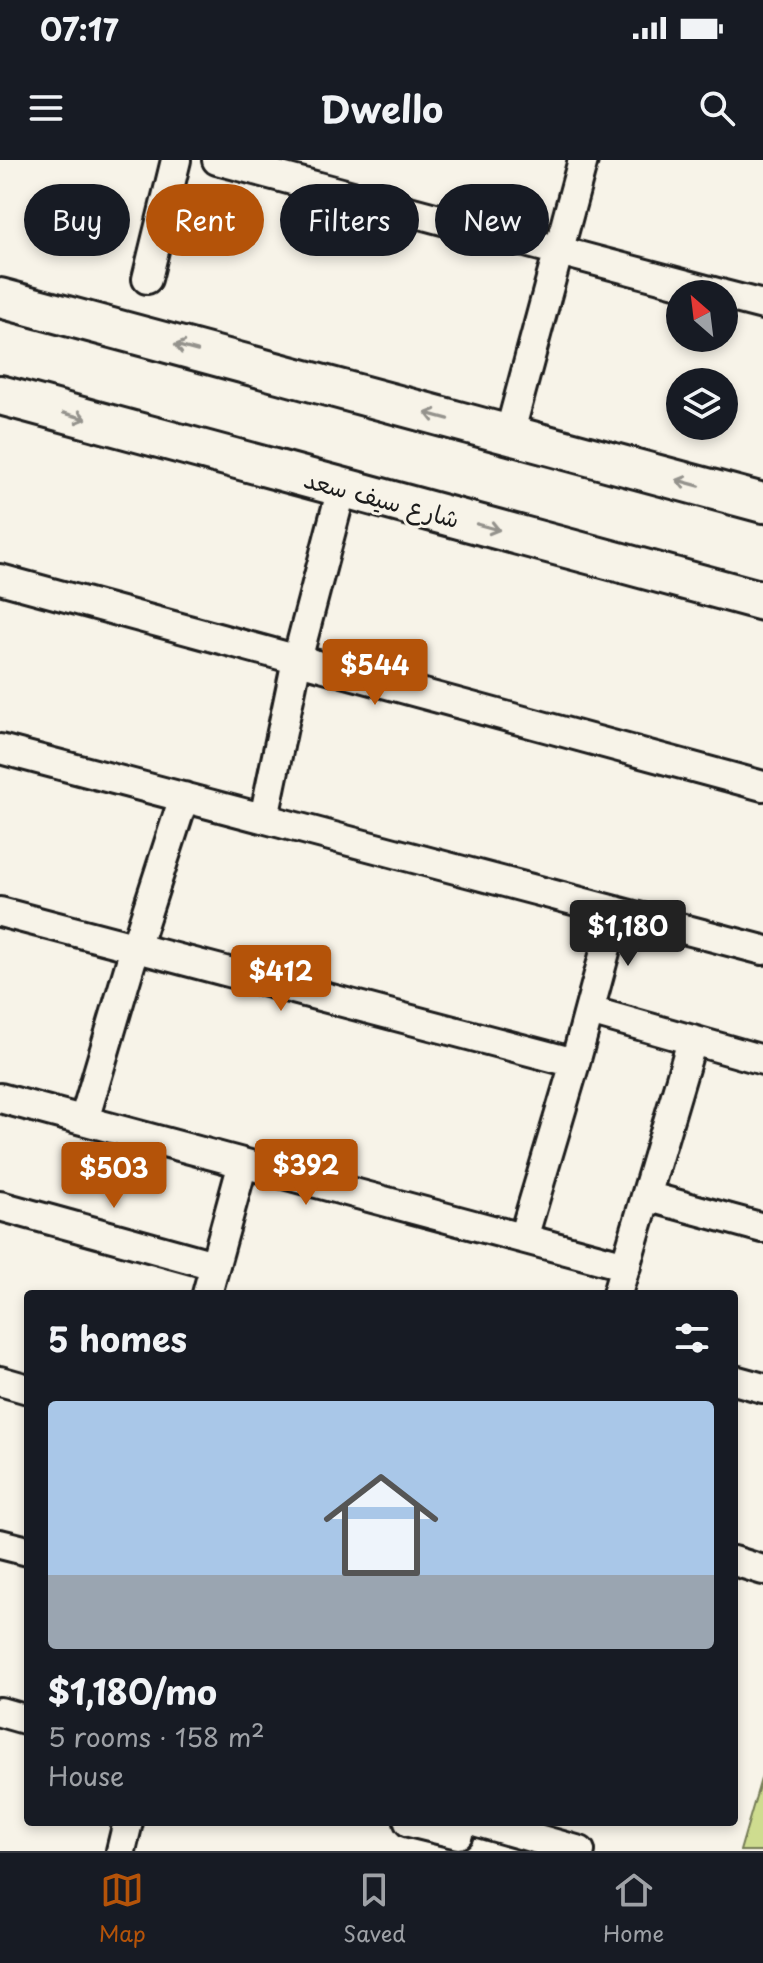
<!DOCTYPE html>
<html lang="en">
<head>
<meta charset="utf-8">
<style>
  body { margin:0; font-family:"Playpen Sans","Playpen Sans Arabic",sans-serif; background:#242831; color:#f1f3f6; height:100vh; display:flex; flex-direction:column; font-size:30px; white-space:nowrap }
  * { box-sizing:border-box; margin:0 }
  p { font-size:26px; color:#9ea1a6 }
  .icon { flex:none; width:44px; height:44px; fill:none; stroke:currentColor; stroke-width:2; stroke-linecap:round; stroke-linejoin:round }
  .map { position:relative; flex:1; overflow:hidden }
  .panel { position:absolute; left:24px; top:1130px; width:714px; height:536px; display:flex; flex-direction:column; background:#171b24; border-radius:8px; box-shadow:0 4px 12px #0003 }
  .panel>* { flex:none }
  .guide { position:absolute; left:24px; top:24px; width:716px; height:72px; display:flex; gap:16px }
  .needle { width:52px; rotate:332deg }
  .fabs { position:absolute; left:666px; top:120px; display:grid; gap:16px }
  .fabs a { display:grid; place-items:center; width:72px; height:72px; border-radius:50%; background:#171b24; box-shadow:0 4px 12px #0003; font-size:40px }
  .price { position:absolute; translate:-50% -68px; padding:0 18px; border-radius:8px; background:#b45309; color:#fff; font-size:26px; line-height:52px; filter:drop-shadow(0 2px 4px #0008) }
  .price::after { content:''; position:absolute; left:50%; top:48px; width:24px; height:18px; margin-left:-12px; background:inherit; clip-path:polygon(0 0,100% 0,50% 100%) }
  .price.current { background:#222; color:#fff }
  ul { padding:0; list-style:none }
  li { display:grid; align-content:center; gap:16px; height:424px; padding:0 24px }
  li+li { border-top:2px solid #363941 }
  li span { display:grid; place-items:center; height:248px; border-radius:8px; color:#555 }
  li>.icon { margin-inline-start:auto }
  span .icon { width:144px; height:144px; fill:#fffc; stroke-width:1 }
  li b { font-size:34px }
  h2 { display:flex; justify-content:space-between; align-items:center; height:96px; padding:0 24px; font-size:34px }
  .tag { padding:0 28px; border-radius:36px; background:#171b24; box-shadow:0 4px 12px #0003; font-size:28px; line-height:72px }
  .tag.current { background:#b45309; color:#fff }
  .status { display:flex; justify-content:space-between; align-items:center; height:56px; padding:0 40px; background:#171b24; direction:ltr }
  .status svg { height:22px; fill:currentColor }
  header { display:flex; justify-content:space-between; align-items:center; height:104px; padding:0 24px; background:#171b24; font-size:36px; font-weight:700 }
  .tabs { display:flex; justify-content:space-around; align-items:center; height:112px; border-top:2px solid #363941; background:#171b24; font-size:22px; color:#9ea1a6 }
  .tabs a { display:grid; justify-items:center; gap:4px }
  .tabs .current { color:#b45309 }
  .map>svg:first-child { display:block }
</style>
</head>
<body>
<div class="status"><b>07:17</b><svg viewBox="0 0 49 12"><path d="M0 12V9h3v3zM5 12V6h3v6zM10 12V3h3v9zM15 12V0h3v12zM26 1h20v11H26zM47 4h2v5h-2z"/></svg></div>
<header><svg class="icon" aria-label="menu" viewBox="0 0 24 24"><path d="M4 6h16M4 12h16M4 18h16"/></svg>Dwello<svg class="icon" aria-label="search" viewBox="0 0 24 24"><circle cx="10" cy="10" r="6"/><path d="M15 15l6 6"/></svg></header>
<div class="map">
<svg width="763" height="1691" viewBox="0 0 763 1691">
  <rect width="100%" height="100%" fill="#f7f3e8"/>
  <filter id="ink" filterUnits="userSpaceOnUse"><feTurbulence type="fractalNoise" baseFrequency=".0125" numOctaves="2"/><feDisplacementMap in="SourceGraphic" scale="16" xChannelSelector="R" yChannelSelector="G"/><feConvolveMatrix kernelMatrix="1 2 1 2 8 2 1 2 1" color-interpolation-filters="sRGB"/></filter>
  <g filter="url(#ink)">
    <path fill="#cedc8f" stroke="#757c56" stroke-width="2" d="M 763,1612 L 763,1691 L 740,1691 Z"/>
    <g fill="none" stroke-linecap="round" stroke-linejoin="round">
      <g stroke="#1c1c1c" stroke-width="34">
        <path id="street" d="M 217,0 L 721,134
          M 147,119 L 176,0
          M 724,135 L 763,145
          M 509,275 L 583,0
          M 0,419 L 763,626
          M 0,589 L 763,790
          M 264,658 L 297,500 L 342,328
          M 0,752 L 575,903
          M 590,851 L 763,900
          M 0,938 L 626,1106
          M 84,960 L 135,788 L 184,637
          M 646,1036 L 763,1068
          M 0,1046 L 214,1105
          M 523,1078 L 575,903 L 616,751
          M 207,1134 L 243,1003
          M 617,1134 L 692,881
          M 734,1220 L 763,1228
          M 0,1221 L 28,1229
          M 0,1384 L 28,1391
          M 734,1401 L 763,1410
          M 0,1552 L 28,1560
          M 409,1662 L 458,1674
          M 478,1662 L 580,1691
          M 121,1691 L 128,1662"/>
      </g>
      <g stroke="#1c1c1c" stroke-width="44">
        <path id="secondary" d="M 0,138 L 763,343
          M 0,235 L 763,441"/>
      </g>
      <use href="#street" stroke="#f7f3e8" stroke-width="28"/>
      <use href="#secondary" stroke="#f7f3e8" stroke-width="38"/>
    </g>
    <defs><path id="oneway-shaft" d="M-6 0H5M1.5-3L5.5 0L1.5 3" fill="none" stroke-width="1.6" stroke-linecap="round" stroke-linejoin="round" transform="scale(2)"/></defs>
    <g stroke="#94928c">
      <use href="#oneway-shaft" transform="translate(186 188) rotate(-165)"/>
      <use href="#oneway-shaft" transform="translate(75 256) rotate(15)"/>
      <use href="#oneway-shaft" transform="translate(437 256) rotate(-165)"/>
      <use href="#oneway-shaft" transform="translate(688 323) rotate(-165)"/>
      <use href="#oneway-shaft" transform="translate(488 367) rotate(15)"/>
    </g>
  </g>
  <g text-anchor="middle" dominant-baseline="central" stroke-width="6" stroke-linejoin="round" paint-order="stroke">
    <g font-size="24" fill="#1c1c1c" stroke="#f7f3e8">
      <text transform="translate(382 338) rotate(15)">شارع سيف سعد</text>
    </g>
  </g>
</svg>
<div class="fabs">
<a><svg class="needle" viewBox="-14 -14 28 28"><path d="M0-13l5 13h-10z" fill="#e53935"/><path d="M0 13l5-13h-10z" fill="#9ea1a6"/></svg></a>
<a><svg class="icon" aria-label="layers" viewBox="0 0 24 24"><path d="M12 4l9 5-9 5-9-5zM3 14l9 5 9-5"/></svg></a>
</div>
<b class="price" style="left:375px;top:547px">$544</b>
<b class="price current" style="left:628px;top:808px">$1,180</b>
<b class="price" style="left:281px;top:853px">$412</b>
<b class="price" style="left:306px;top:1047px">$392</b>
<b class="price" style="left:114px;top:1050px">$503</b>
<div class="guide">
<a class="tag">Buy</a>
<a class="tag current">Rent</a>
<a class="tag">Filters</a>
<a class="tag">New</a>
</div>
<section class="panel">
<h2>5 homes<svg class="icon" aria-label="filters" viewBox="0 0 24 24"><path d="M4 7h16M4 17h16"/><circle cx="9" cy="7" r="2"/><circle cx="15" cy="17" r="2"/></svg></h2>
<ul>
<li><span style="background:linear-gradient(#a9c7e8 70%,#9aa5b1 0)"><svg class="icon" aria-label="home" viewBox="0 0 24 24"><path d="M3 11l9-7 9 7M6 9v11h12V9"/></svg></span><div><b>$1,180/mo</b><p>5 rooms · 158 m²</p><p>House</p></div></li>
</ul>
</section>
</div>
<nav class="tabs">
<a class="current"><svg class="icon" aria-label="map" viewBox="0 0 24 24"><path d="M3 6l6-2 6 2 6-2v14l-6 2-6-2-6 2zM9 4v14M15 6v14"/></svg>Map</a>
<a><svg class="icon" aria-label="saved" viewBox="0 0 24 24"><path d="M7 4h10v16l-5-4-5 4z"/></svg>Saved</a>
<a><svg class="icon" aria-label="home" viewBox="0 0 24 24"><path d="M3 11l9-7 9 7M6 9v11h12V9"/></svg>Home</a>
</nav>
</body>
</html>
